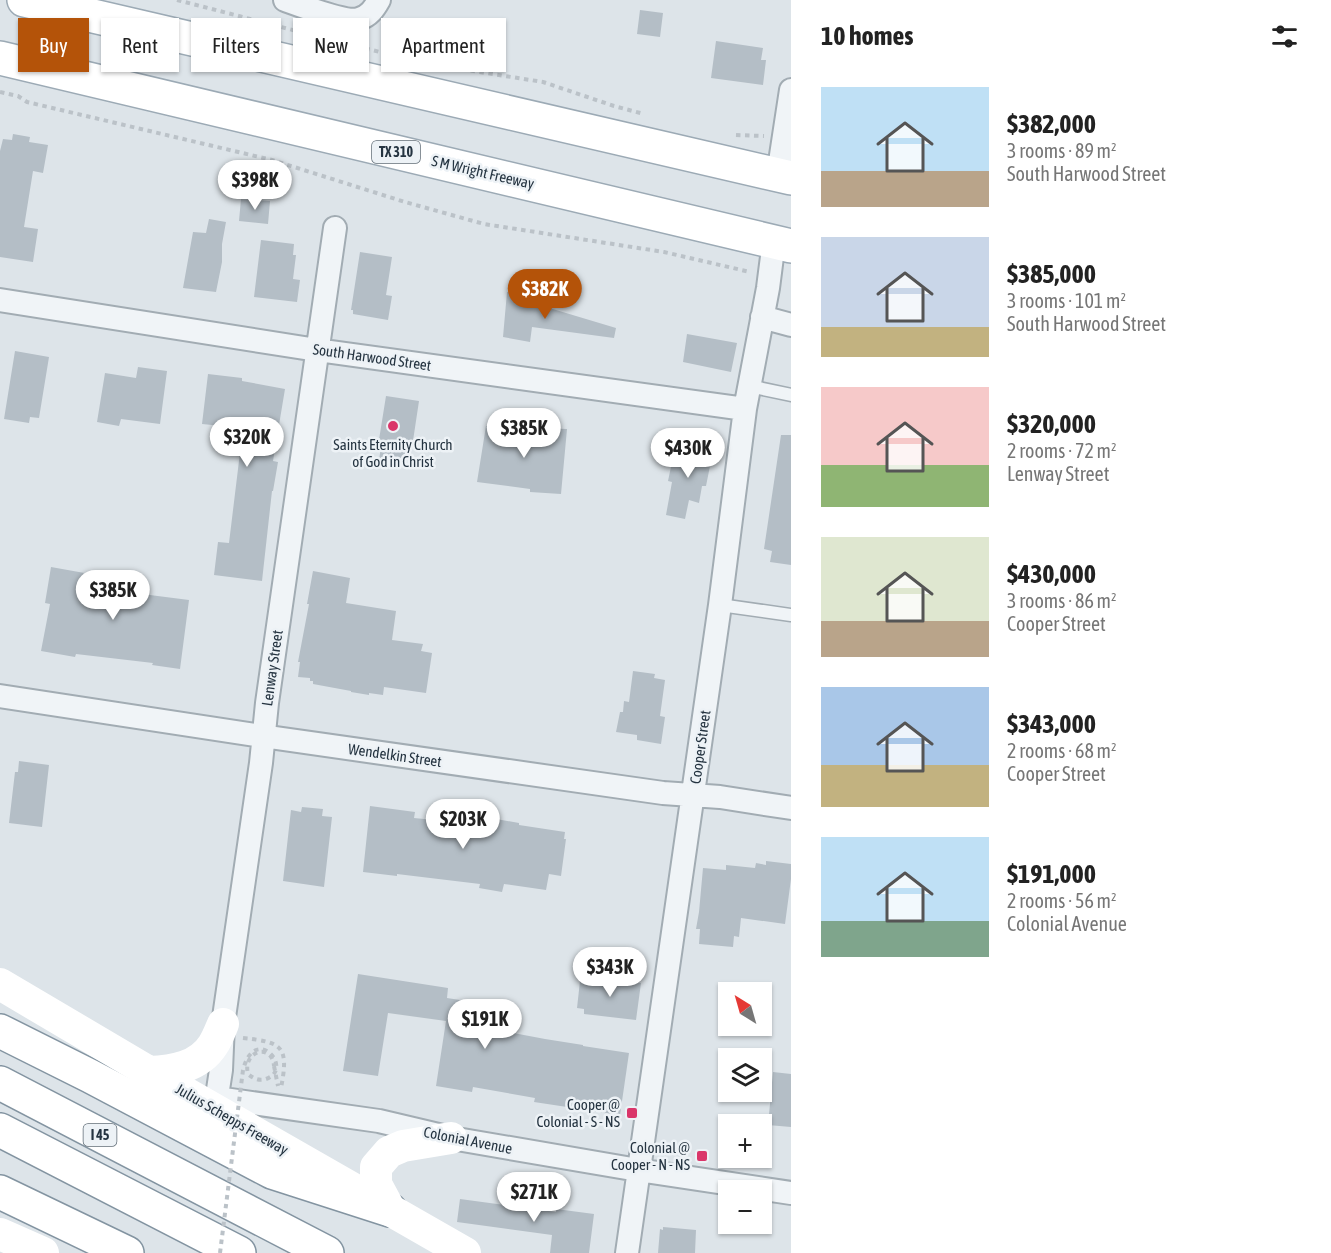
<!DOCTYPE html>
<html lang="en">
<head>
<meta charset="utf-8">
<style>
  body { margin:0; font-family:"Asap Condensed",sans-serif; background:#f6f6f6; color:#222; height:100vh; display:flex; flex-direction:column; font-size:22px; white-space:nowrap }
  * { box-sizing:border-box; margin:0 }
  p { font-size:20px; color:#767676 }
  .icon { flex:none; width:33px; height:33px; fill:none; stroke:currentColor; stroke-width:2; stroke-linecap:round; stroke-linejoin:round }
  .map { position:relative; flex:1; overflow:hidden }
  .details { display:flex; flex-direction:column; background:#fff; width:540px }
  .details>* { flex:none }
  .top-card { position:absolute; left:18px; top:18px; width:570px; height:54px; display:flex; gap:12px }
  .needle { width:39px; rotate:323deg }
  .tools { position:absolute; left:718px; top:982px; display:grid; gap:12px }
  .tools a { display:grid; place-items:center; width:54px; height:54px; border-radius:0px; background:#fff; box-shadow:0 2px 4px #0004; font-size:30px }
  .price { position:absolute; translate:-50% -51px; padding:0 14px; border-radius:21px; background:#fff; color:#222; font-size:20px; line-height:39px; filter:drop-shadow(0 2px 3px #0008) }
  .price::after { content:''; position:absolute; left:50%; top:36px; width:18px; height:14px; margin-left:-9px; background:inherit; clip-path:polygon(0 0,100% 0,50% 100%) }
  .price.active { background:#b45309; color:#fff }
  ul { padding:0; list-style:none }
  li { display:flex; align-items:center; gap:18px; height:150px; padding:0 30px }
  li span { display:grid; place-items:center; flex:none; width:168px; height:120px; border-radius:0px; color:#555 }
  li>.icon { margin-inline-start:auto }
  span .icon { width:72px; height:72px; fill:#fffc; stroke-width:1 }
  li b { font-size:26px }
  h2 { display:flex; justify-content:space-between; align-items:center; height:72px; padding:0 30px; font-size:26px }
  .pill { padding:0 21px; border-radius:0px; background:#fff; box-shadow:0 2px 4px #0004; font-size:21px; line-height:54px }
  .pill.active { background:#b45309; color:#fff }
  main { display:flex; flex:1; min-height:0 }
  .map>svg:first-child { display:block }
</style>
</head>
<body>
<main>
<div class="map">
<svg width="791" height="1253" viewBox="0 0 791 1253">
  <rect width="100%" height="100%" fill="#dde4e9"/>
  <path fill="#b4bec6" d="M 640,10 L 663,13 L 660,37 L 637,34 Z
    M 716,41 L 763,48 L 761,60 L 766,60 L 763,85 L 711,78 Z
    M 13,134 L 30,137 L 29,142 L 48,145 L 43,173 L 33,171 L 24,227 L 38,229 L 33,262 L 0,257 L 0,151 L 3,139 L 12,140 Z
    M 241,199 L 270,201 L 268,224 L 239,221 Z
    M 209,219 L 226,222 L 222,244 L 222,262 L 216,292 L 183,288 L 193,232 L 206,233 Z
    M 261,240 L 294,244 L 293,255 L 296,255 L 293,279 L 300,280 L 297,302 L 254,297 Z
    M 360,252 L 392,257 L 386,295 L 392,296 L 388,320 L 353,314 L 353,310 L 351,310 Z
    M 507,292 L 537,297 L 536,304 L 616,328 L 614,338 L 532,327 L 530,342 L 503,337 Z
    M 687,334 L 737,343 L 731,372 L 683,362 Z
    M 15,351 L 49,357 L 39,418 L 30,417 L 29,423 L 4,419 Z
    M 138,367 L 167,371 L 160,424 L 121,419 L 119,426 L 97,422 L 105,373 L 136,378 Z
    M 208,374 L 242,378 L 242,381 L 285,389 L 273,461 L 278,462 L 273,491 L 272,491 L 262,581 L 214,575 L 218,542 L 229,543 L 243,428 L 202,424 Z
    M 386,396 L 419,401 L 411,454 L 405,453 L 403,464 L 379,460 L 381,447 L 378,446 Z
    M 486,426 L 535,434 L 535,428 L 567,429 L 561,494 L 530,492 L 530,489 L 477,482 Z
    M 781,435 L 791,435 L 791,565 L 770,562 L 772,551 L 764,549 Z
    M 679,444 L 713,451 L 706,486 L 702,486 L 699,503 L 689,500 L 685,519 L 666,515 L 672,482 L 668,481 L 672,462 L 675,462 Z
    M 51,567 L 90,574 L 89,580 L 143,587 L 142,594 L 189,600 L 180,669 L 152,665 L 153,663 L 76,654 L 75,657 L 41,651 L 50,604 L 45,603 Z
    M 313,571 L 350,578 L 346,603 L 396,611 L 392,640 L 423,644 L 421,651 L 432,653 L 426,693 L 384,687 L 383,695 L 369,693 L 369,695 L 351,692 L 351,691 L 313,684 L 313,681 L 310,681 L 310,678 L 298,677 L 300,662 L 298,662 L 309,604 L 307,604 Z
    M 633,671 L 655,674 L 654,678 L 665,680 L 660,716 L 665,717 L 661,744 L 637,740 L 637,735 L 616,732 L 620,712 L 623,712 L 624,701 L 629,702 Z
    M 19,761 L 49,765 L 42,827 L 9,823 L 15,772 L 18,772 Z
    M 370,806 L 415,812 L 414,818 L 484,825 L 485,817 L 519,823 L 519,825 L 565,832 L 564,839 L 566,839 L 561,876 L 549,874 L 546,890 L 504,884 L 502,892 L 479,888 L 480,884 L 397,874 L 397,876 L 363,872 Z
    M 302,807 L 323,809 L 322,816 L 332,817 L 324,887 L 283,881 L 291,810 L 301,812 Z
    M 766,861 L 791,864 L 791,879 L 785,924 L 741,918 L 739,937 L 734,936 L 733,947 L 699,944 L 700,929 L 696,929 L 699,912 L 703,868 L 726,870 L 726,865 L 755,868 L 756,863 L 766,865 Z
    M 358,974 L 448,988 L 447,998 L 486,1004 L 482,1027 L 545,1039 L 583,1045 L 583,1046 L 629,1053 L 620,1115 L 534,1102 L 535,1098 L 473,1087 L 472,1092 L 436,1086 L 446,1021 L 388,1013 L 378,1076 L 343,1071 Z
    M 590,978 L 641,983 L 636,1020 L 584,1014 L 584,1009 L 577,1008 L 580,981 L 590,982 Z
    M 773,1072 L 791,1074 L 791,1127 L 768,1125 Z
    M 460,1199 L 556,1212 L 556,1209 L 594,1214 L 589,1253 L 550,1253 L 552,1235 L 457,1222 Z
    M 663,1227 L 696,1230 L 695,1253 L 658,1253 L 660,1229 L 663,1230 Z"/>
  <g fill="none" stroke-linecap="round" stroke-linejoin="round">
    <g stroke="#a2acb3" stroke-width="15">
      <path id="lane" d="M 749,386 L 791,395
        M 720,605 L 791,615"/>
    </g>
    <g stroke="#a2acb3" stroke-width="26">
      <path id="street" d="M 285,0 C 299,5 346,23 359,19 C 369,16 374,9 379,0
        M 778,175 L 791,90
        M 0,300 L 317,350 L 745,409
        M 762,317 L 791,325
        M 0,696 L 262,736 L 663,793 L 720,797 L 791,808
        M 217,1098 L 379,1121 L 451,1138 L 638,1170 L 791,1193
        M 215,1109 L 221,1070 L 223,1024 L 261,763 L 267,703 L 335,228
        M 627,1253 L 720,605 L 745,409 L 768,288 L 774,241"/>
    </g>
    <g stroke="#9caab5" stroke-width="36">
      <path id="primary" d="M 24,0 L 791,178
        M 0,58 L 791,246"/>
    </g>
    <g stroke="#8394a1" stroke-width="36">
      <path id="highway" d="M 0,1031 L 90,1076 L 272,1172 L 390,1210
        M 0,1083 L 327,1253
        M 0,1130 L 239,1253
        M 0,1192 L 127,1253"/>
    </g>
    <path stroke="#bbc2c8" stroke-width="4" stroke-dasharray="4.5 4.5" stroke-linecap="butt" d="M 177,0 L 312,35
      M 339,42 L 425,63
      M 435,65 L 543,82 L 614,106 L 644,114
      M 0,92 L 18,96 L 27,102 L 272,160 L 405,202 L 484,224 L 664,252 L 750,272
      M 736,135 L 764,136
      M 243,1038 C 283,1042 289,1047 281,1088
      M 274,1066 L 278,1086"/>
    <use href="#lane" stroke="#f0f4f7" stroke-width="12"/>
    <use href="#street" stroke="#f0f4f7" stroke-width="22"/>
    <path stroke="#fff" stroke-width="32" d="M 0,984 L 149,1072 L 465,1253
      M 149,1072 C 173,1071 199,1067 213,1045 C 217,1039 220,1031 223,1024
      M 390,1210 L 376,1184 L 376,1167 L 389,1152 L 403,1146 L 451,1138
      M 0,1234 L 43,1253"/>
    <use href="#primary" stroke="#fff" stroke-width="33"/>
    <use href="#highway" stroke="#fff" stroke-width="33"/>
    <path stroke="#bbc2c8" stroke-width="4" stroke-dasharray="4.5 4.5" stroke-linecap="butt" d="M 220,1253 L 243,1070 C 255,1023 295,1069 266,1079 C 259,1081 254,1079 248,1074 C 242,1051 272,1042 274,1066"/>
  </g>
  <g fill="#da366a" stroke="#edf2f6" stroke-width="2">
    <circle cx="393" cy="426" r="6"/>
    <rect x="626" y="1107" width="12" height="12" rx="3"/>
    <rect x="696" y="1150" width="12" height="12" rx="3"/>
  </g>
  <g text-anchor="middle" dominant-baseline="central" stroke-width="5" stroke-linejoin="round" paint-order="stroke">
    <g fill="#edf2f6" stroke="#616d77" stroke-width="1.5">
      <rect x="372" y="141" width="48" height="22" rx="4.5"/>
      <rect x="83.5" y="1124" width="33" height="22" rx="4.5"/>
    </g>
    <g font-size="14" font-weight="bold" fill="#253441">
      <text x="396" y="152">TX 310</text>
      <text x="100" y="1135">I 45</text>
    </g>
    <g font-size="15" fill="#253441" stroke="#edf2f6">
      <text transform="translate(483 172) rotate(13)">S M Wright Freeway</text>
      <text transform="translate(372 357) rotate(8)">South Harwood Street</text>
      <text transform="translate(272 668) rotate(-82)">Lenway Street</text>
      <text transform="translate(700 747) rotate(-82)">Cooper Street</text>
      <text transform="translate(395 755) rotate(8)">Wendelkin Street</text>
      <text transform="translate(232 1119) rotate(30)">Julius Schepps Freeway</text>
      <text transform="translate(468 1140) rotate(11)">Colonial Avenue</text>
    </g>
    <g font-size="15" fill="#253441" stroke="#edf2f6" text-anchor="end">
      <text x="393" y="444" text-anchor="middle">Saints Eternity Church<tspan x="393" dy="17">of God in Christ</tspan></text>
      <text x="620" y="1104">Cooper @<tspan x="620" dy="17">Colonial - S - NS</tspan></text>
      <text x="690" y="1147">Colonial @<tspan x="690" dy="17">Cooper - N - NS</tspan></text>
    </g>
  </g>
</svg>
<div class="tools">
<a><svg class="needle" viewBox="-14 -14 28 28"><path d="M0-13l5 13h-10z" fill="#e53935"/><path d="M0 13l5-13h-10z" fill="#767676"/></svg></a>
<a><svg class="icon" aria-label="layers" viewBox="0 0 24 24"><path d="M12 4l9 5-9 5-9-5zM3 14l9 5 9-5"/></svg></a>
<a>+</a>
<a>−</a>
</div>
<b class="price" style="left:255px;top:211px">$398K</b>
<b class="price active" style="left:545px;top:320px">$382K</b>
<b class="price" style="left:524px;top:459px">$385K</b>
<b class="price" style="left:247px;top:468px">$320K</b>
<b class="price" style="left:688px;top:479px">$430K</b>
<b class="price" style="left:113px;top:621px">$385K</b>
<b class="price" style="left:463px;top:850px">$203K</b>
<b class="price" style="left:610px;top:998px">$343K</b>
<b class="price" style="left:485px;top:1050px">$191K</b>
<b class="price" style="left:534px;top:1223px">$271K</b>
<div class="top-card">
<a class="pill active">Buy</a>
<a class="pill">Rent</a>
<a class="pill">Filters</a>
<a class="pill">New</a>
<a class="pill">Apartment</a>
</div>
</div>
<section class="details">
<h2>10 homes<svg class="icon" aria-label="filters" viewBox="0 0 24 24"><path d="M4 7h16M4 17h16"/><circle cx="9" cy="7" r="2"/><circle cx="15" cy="17" r="2"/></svg></h2>
<ul>
<li><span style="background:linear-gradient(#bfe0f5 70%,#b9a48a 0)"><svg class="icon" aria-label="home" viewBox="0 0 24 24"><path d="M3 11l9-7 9 7M6 9v11h12V9"/></svg></span><div><b>$382,000</b><p>3 rooms · 89 m²</p><p>South Harwood Street</p></div></li>
<li><span style="background:linear-gradient(#c9d6e8 75%,#c2b280 0)"><svg class="icon" aria-label="home" viewBox="0 0 24 24"><path d="M3 11l9-7 9 7M6 9v11h12V9"/></svg></span><div><b>$385,000</b><p>3 rooms · 101 m²</p><p>South Harwood Street</p></div></li>
<li><span style="background:linear-gradient(#f6c9c9 65%,#8fb573 0)"><svg class="icon" aria-label="home" viewBox="0 0 24 24"><path d="M3 11l9-7 9 7M6 9v11h12V9"/></svg></span><div><b>$320,000</b><p>2 rooms · 72 m²</p><p>Lenway Street</p></div></li>
<li><span style="background:linear-gradient(#dfe7d0 70%,#b9a48a 0)"><svg class="icon" aria-label="home" viewBox="0 0 24 24"><path d="M3 11l9-7 9 7M6 9v11h12V9"/></svg></span><div><b>$430,000</b><p>3 rooms · 86 m²</p><p>Cooper Street</p></div></li>
<li><span style="background:linear-gradient(#a9c7e8 65%,#c2b280 0)"><svg class="icon" aria-label="home" viewBox="0 0 24 24"><path d="M3 11l9-7 9 7M6 9v11h12V9"/></svg></span><div><b>$343,000</b><p>2 rooms · 68 m²</p><p>Cooper Street</p></div></li>
<li><span style="background:linear-gradient(#bfe0f5 70%,#7fa58c 0)"><svg class="icon" aria-label="home" viewBox="0 0 24 24"><path d="M3 11l9-7 9 7M6 9v11h12V9"/></svg></span><div><b>$191,000</b><p>2 rooms · 56 m²</p><p>Colonial Avenue</p></div></li>
</ul>
</section>
</main>
</body>
</html>
